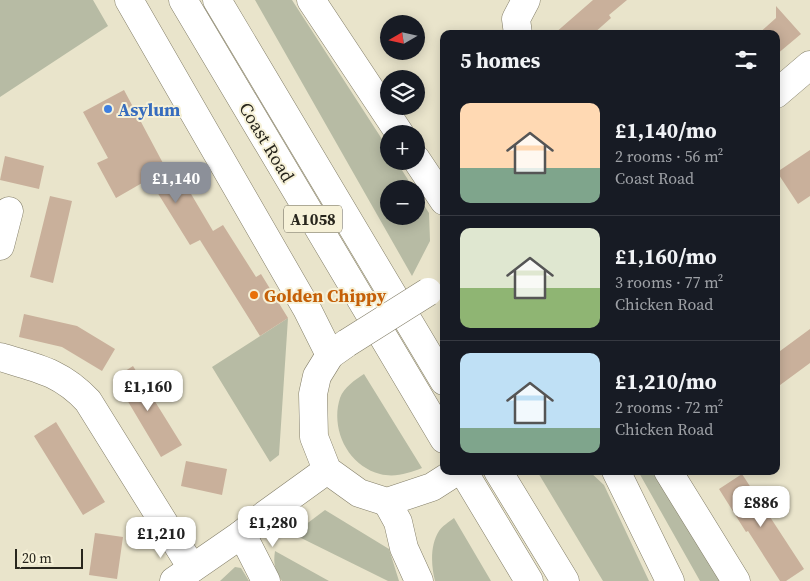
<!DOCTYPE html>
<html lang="en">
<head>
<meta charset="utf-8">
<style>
  body { margin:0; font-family:"Source Serif 4",serif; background:#242831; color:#f1f3f6; height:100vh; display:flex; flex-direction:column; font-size:19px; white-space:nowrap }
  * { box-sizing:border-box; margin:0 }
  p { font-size:16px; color:#9ea1a6 }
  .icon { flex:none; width:28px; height:28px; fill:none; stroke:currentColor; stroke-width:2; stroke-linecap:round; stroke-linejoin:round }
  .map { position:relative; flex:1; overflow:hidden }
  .details { position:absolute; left:440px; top:30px; width:340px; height:445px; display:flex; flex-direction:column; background:#171b24; border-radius:10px; box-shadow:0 2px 12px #0003 }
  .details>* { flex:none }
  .needle { width:32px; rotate:261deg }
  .buttons { position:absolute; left:380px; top:15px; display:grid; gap:10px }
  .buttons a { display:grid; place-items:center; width:45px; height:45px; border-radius:50%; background:#171b24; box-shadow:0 2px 12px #0003; font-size:25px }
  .scale { position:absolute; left:15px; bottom:12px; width:68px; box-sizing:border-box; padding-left:5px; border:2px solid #28261d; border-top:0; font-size:14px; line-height:18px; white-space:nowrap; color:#28261d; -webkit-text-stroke:4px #f6f1d8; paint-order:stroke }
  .price { position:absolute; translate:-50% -42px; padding:0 11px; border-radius:10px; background:#fff; color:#222; font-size:16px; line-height:32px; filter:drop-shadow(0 1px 2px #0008) }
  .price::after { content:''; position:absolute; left:50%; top:30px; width:15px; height:11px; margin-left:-8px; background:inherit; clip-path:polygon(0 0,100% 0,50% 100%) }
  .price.active { background:#8c9099; color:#fff }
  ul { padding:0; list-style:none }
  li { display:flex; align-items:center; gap:15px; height:125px; padding:0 20px }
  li+li { border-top:1px solid #363941 }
  li span { display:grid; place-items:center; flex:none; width:140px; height:100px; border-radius:10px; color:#555 }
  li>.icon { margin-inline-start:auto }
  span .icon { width:60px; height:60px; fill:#fffc; stroke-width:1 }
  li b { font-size:21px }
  h2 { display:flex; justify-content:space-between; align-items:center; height:60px; padding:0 20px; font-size:21px }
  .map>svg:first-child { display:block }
</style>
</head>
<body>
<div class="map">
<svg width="810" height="581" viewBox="0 0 810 581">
  <rect width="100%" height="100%" fill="#e9e4cb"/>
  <path fill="#b7bba4" d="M 0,0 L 93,0 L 108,26 L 0,97 Z
    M 255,0 L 292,0 L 389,150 L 389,161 L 396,161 L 414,189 L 389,189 L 389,216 L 416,216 L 416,193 L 429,213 L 430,241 L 412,276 Z
    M 288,318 L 279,455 L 270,462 L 212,367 Z
    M 364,374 L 422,468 C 409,473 395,478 380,474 C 348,466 330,429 340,398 C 344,387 355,380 364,374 Z
    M 537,471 L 589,471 L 604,485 L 649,581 L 603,581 Z
    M 638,471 L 658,471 L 726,581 L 700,581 Z
    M 325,510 L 389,549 L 399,581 L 388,581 L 293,534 Z
    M 454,518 L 491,581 L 435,581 C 431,565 430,545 439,531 C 442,526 449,522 454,518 Z
    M 275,551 L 329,581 L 282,581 C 275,570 273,564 275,551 Z
    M 235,567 L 241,568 L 249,581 L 220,581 Z"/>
  <path fill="#c9b09b" d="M 593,0 L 627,0 L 609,15 L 611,18 L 593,34 L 554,34 Z
    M 776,6 L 801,34 L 776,55 L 776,34 L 758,34 L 776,18 Z
    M 124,90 L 173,182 L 181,177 L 213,231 L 223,225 L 256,277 L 261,274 L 288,318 L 260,336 L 200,240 L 190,245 L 149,179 L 116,198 L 97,163 L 108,158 L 83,112 Z
    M 810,150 L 810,196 L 798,204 L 777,172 Z
    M 5,156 L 44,166 L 39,189 L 0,180 Z
    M 50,196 L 72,201 L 53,283 L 30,277 Z
    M 24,314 L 77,326 L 115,349 L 102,371 L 62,347 L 19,337 Z
    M 810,329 L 810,363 L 776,388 L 776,354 Z
    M 133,366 L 182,445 L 161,457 L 114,378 Z
    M 56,422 L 105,502 L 83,515 L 34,436 Z
    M 186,461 L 227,469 L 222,495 L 181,486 Z
    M 742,474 L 804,569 L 786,581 L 780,581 L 748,531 L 746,532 L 719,489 Z
    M 95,533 L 123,537 L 117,579 L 89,575 Z"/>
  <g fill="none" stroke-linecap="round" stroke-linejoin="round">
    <g stroke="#837e68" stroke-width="29">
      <path id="minor" d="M 129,0 L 307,309 L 330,355
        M 311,0 L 400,134
        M 518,34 L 516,19 L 526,0
        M 416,159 L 444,201
        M 0,246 L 9,211
        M 0,357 C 37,368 61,372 88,401 L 192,568
        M 616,471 L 670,581
        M 668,471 L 736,581
        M 242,534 L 266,581"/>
    </g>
    <g stroke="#837e68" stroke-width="29">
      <path id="major" d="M 776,94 L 810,65
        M 347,343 L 330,355 L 317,376 L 313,394 L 314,437 L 327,470 L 359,493 L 387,502 L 432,487 L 457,471
        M 174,581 L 242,534 L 266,514 L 327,470"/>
    </g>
    <g stroke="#837e68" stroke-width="29">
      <path id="highway" d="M 183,0 L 444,439
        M 217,0 L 444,381
        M 463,471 L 529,581
        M 498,471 L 565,581
        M 387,502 L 398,522 L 404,548 L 419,581"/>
    </g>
    <use href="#minor" stroke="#fff" stroke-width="28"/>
    <use href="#major" stroke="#fff" stroke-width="28"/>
    <use href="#highway" stroke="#fff" stroke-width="28"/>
    <g stroke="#837e68" stroke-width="29" stroke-linecap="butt">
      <path id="major-bridge" d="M 347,343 L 428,292"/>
    </g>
    <use href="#major-bridge" stroke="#fff" stroke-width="28"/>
  </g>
  <circle fill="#3f7fe0" stroke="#f6f1d8" stroke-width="2" cx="108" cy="109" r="5"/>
  <circle fill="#e8710a" stroke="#f6f1d8" stroke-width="2" cx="254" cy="295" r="5"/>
  <g text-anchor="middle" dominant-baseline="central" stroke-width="4" stroke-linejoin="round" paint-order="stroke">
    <rect fill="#f6f1d8" stroke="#666355" stroke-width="1" x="284" y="205.5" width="58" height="27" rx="4"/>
    <g font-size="16" font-weight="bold" fill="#28261d">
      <text x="313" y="219">A1058</text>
    </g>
    <g font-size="18" font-weight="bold" fill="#366cbe" stroke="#f6f1d8" text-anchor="start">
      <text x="118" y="109">Asylum</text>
    </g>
    <g font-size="18" fill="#28261d" stroke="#f6f1d8">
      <text transform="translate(267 142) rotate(59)">Coast Road</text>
    </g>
    <g font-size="18" font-weight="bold" fill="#c56008" stroke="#f6f1d8" text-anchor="start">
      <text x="264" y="295">Golden Chippy</text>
    </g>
  </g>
</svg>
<div class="buttons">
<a><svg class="needle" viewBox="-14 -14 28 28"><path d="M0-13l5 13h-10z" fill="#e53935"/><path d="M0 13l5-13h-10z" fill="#9ea1a6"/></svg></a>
<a><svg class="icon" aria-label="layers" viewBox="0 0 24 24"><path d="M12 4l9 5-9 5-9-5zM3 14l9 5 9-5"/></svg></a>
<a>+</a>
<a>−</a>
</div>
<div class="scale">20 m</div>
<b class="price active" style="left:176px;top:204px">£1,140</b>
<b class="price" style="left:148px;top:412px">£1,160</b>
<b class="price" style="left:761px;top:528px">£886</b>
<b class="price" style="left:273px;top:548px">£1,280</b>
<b class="price" style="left:161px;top:559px">£1,210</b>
<section class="details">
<h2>5 homes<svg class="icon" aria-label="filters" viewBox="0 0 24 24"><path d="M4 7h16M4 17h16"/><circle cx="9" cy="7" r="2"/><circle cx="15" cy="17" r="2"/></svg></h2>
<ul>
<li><span style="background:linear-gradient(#ffd9b3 65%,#7fa58c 0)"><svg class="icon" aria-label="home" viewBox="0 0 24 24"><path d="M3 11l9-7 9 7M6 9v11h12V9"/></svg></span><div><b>£1,140/mo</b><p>2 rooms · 56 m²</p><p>Coast Road</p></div></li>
<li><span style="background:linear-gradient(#dfe7d0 60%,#8fb573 0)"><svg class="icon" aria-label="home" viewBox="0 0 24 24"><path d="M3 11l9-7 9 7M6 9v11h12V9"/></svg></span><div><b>£1,160/mo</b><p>3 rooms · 77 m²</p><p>Chicken Road</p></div></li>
<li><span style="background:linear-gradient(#bfe0f5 75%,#7fa58c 0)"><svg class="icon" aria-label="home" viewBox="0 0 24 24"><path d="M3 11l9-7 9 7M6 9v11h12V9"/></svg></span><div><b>£1,210/mo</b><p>2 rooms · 72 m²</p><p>Chicken Road</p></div></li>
</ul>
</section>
</div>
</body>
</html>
